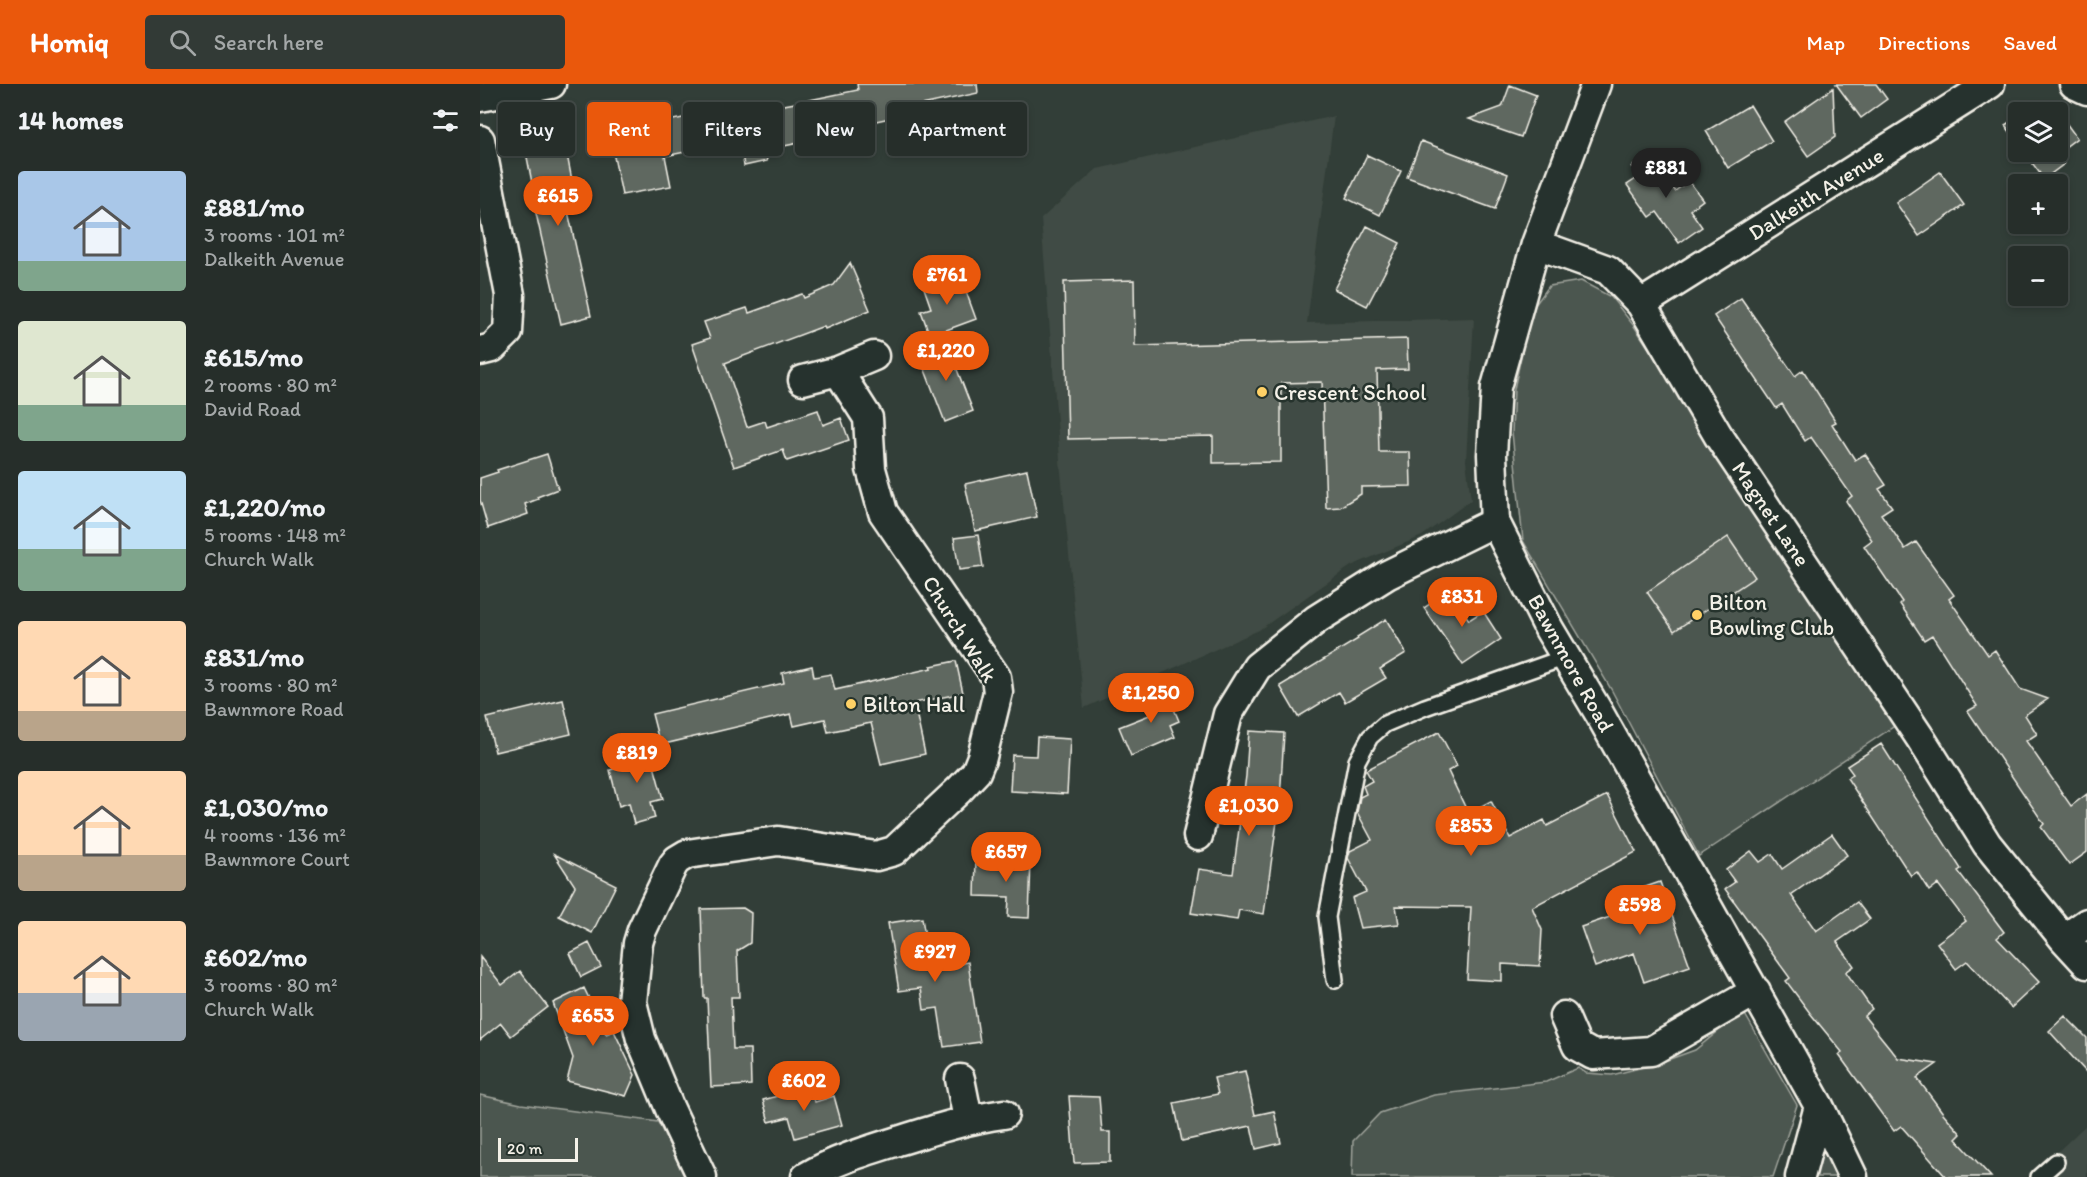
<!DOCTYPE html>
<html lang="en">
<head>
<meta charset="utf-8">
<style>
  body { margin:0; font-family:Itim,sans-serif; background:#323a36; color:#f1f3f6; height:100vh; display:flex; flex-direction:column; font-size:22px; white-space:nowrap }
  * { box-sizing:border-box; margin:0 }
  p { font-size:20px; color:#a4a8a8 }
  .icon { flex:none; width:33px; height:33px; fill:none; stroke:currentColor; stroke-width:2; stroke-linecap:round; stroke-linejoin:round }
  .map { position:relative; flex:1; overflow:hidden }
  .drawer { display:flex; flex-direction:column; background:#262e2a; width:480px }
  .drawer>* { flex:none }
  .guide { position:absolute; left:18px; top:18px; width:570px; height:54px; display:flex; gap:12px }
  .fabs { position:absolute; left:1528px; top:18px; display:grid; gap:12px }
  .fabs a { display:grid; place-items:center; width:60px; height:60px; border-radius:6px; background:#262e2a; box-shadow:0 3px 9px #0003,0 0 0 2px #424a47; font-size:30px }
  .scale { position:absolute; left:18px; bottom:15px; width:80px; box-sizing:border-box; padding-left:6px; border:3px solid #f4f1e8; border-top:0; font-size:16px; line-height:21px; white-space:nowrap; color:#f4f1e8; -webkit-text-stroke:4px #26332d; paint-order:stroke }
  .price { position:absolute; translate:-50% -51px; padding:0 14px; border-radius:21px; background:#ea580c; color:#fff; font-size:20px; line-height:39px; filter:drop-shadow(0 2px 3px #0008) }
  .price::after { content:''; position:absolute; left:50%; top:36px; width:18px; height:14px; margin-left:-9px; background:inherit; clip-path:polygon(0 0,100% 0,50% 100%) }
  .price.active { background:#222; color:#fff }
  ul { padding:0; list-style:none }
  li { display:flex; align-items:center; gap:18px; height:150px; padding:0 18px }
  li span { display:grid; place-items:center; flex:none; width:168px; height:120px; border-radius:6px; color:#555 }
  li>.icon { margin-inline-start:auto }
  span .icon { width:72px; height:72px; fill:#fffc; stroke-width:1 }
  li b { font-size:26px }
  h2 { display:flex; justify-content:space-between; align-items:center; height:72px; padding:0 18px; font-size:26px }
  .pill { padding:0 21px; border-radius:6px; background:#262e2a; box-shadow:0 3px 9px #0003,0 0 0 2px #424a47; font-size:21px; line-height:54px }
  .pill.active { background:#ea580c; color:#fff }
  header { display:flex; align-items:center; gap:36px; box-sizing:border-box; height:84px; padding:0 30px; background:#ea580c; color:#fff }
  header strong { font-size:28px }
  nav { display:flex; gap:33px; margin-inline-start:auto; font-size:21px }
  .search { width:420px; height:54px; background:#323a36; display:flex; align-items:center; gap:15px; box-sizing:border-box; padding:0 21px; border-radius:6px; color:#a4a8a8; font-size:22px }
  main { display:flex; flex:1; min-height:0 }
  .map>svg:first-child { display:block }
</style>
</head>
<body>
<header>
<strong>Homiq</strong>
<div class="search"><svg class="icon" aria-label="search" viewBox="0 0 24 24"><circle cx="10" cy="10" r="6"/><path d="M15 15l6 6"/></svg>Search here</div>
<nav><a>Map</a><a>Directions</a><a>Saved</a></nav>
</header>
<main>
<section class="drawer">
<h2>14 homes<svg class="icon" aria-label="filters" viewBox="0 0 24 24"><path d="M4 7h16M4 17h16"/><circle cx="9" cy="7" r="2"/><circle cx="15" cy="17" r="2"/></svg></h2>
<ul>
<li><span style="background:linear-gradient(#a9c7e8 75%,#7fa58c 0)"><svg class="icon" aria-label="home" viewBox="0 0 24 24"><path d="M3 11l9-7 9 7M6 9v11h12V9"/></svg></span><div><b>£881/mo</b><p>3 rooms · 101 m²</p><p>Dalkeith Avenue</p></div></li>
<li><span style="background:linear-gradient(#dfe7d0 70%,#7fa58c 0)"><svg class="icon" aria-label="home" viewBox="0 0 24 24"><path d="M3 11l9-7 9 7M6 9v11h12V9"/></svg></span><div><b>£615/mo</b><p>2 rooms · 80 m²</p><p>David Road</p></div></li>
<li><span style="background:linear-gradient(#bfe0f5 65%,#7fa58c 0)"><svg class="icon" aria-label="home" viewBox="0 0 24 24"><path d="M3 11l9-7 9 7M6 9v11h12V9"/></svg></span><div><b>£1,220/mo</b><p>5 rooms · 148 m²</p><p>Church Walk</p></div></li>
<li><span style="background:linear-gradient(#ffd9b3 75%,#b9a48a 0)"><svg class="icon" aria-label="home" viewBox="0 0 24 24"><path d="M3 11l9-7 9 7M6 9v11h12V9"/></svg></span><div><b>£831/mo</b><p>3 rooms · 80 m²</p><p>Bawnmore Road</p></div></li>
<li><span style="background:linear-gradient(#ffd9b3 70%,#b9a48a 0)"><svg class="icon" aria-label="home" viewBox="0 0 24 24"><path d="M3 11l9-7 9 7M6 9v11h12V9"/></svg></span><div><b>£1,030/mo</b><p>4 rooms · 136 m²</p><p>Bawnmore Court</p></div></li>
<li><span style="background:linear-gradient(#ffd9b3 60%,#9aa5b1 0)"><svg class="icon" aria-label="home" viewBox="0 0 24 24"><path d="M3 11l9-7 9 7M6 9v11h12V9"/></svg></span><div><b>£602/mo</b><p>3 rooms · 80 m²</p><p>Church Walk</p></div></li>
</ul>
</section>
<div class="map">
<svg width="1607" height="1093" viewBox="0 0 1607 1093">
  <rect width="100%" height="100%" fill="#323e38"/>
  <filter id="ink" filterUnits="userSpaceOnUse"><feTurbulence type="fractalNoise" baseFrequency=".0167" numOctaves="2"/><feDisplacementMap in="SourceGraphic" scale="12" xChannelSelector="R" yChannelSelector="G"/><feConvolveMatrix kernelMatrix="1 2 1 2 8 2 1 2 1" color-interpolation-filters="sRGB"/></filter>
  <g filter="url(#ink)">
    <path fill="#404b44" d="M 854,32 L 827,239 L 994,234 L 986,377 L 991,416 L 942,452 L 871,482 L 779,546 L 604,624 L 581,388 L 561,135 L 617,85 Z
      M 1607,1040 L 1607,1093 L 1567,1093 L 1572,1073 Z"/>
    <path fill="#4c564f" stroke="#a0a49c" stroke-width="1.5" d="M 1101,197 L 1131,213 L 1154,242 L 1419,639 L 1219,772 L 1131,605 L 1043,457 L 1032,348 L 1034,305 L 1047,245 L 1055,221 L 1069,202 Z
      M 1263,927 L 1317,1021 L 1293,1093 L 872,1093 L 873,1057 L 900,1029 L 954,1011 L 1066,998 L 1098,984 L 1106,989 L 1132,991 L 1179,979 L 1215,966 Z
      M 0,1011 L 41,1020 L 178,1038 L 205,1093 L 0,1093 Z
      M 1342,1050 L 1360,1093 L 1329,1093 Z"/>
    <path fill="#5f6861" stroke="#f4f1e8" stroke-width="1.5" d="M 377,0 L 497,0 L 498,9 L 432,23 L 433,29 L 373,42 L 375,48 L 362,51 L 364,62 L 335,68 L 333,56 L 285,66 L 287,77 L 264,82 L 260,57 L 185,72 L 191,102 L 142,111 L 129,49 L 237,27 L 239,33 L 315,19 L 378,6 Z
      M 1356,0 L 1396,0 L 1407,15 L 1381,34 Z
      M 1030,1 L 1056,11 L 1041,53 L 989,35 L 1022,23 Z
      M 1353,4 L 1355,53 L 1328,72 L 1304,38 Z
      M 1270,21 L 1292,57 L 1248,84 L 1226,47 Z
      M 1578,28 L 1597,54 L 1576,70 L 1584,80 L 1564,95 L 1544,68 L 1578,68 Z
      M 1539,32 L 1539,60 L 1525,41 Z
      M 84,55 L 94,107 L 84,109 L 111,232 L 81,240 L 55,125 L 57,124 L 45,63 Z
      M 941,57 L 1028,90 L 1015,125 L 927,93 Z
      M 1170,70 L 1195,107 L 1209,97 L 1223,116 L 1210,126 L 1222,143 L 1199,159 L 1177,128 L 1170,133 L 1147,101 L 1159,93 L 1152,83 Z
      M 887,71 L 921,87 L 900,131 L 866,114 Z
      M 1460,88 L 1484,121 L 1439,152 L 1416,119 Z
      M 887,142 L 920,159 L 887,222 L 854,205 Z
      M 370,179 L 390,226 L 345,245 L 344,242 L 245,279 L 267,343 L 285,337 L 287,343 L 338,326 L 343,341 L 361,334 L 369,356 L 307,377 L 303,366 L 254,383 L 212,260 L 230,254 L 224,238 L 267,224 L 269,229 L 322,210 L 324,214 L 354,201 Z
      M 480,191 L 496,235 L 450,252 L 441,227 L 451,224 L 444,204 Z
      M 654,196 L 655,262 L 927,255 L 928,285 L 897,286 L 899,368 L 930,368 L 931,402 L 881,403 L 881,410 L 860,423 L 846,424 L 842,298 L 801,299 L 801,378 L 733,379 L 733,352 L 588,355 L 584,198 Z
      M 1261,214 L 1315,292 L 1323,286 L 1356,338 L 1352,340 L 1375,376 L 1385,370 L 1406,401 L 1399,405 L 1412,423 L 1401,430 L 1425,465 L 1436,458 L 1474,511 L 1469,515 L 1508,571 L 1515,566 L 1540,605 L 1568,615 L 1545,631 L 1557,650 L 1546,657 L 1591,722 L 1607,710 L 1607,768 L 1589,781 L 1561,743 L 1564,740 L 1488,627 L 1497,622 L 1452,551 L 1444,556 L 1420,520 L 1422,518 L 1384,462 L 1392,456 L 1366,417 L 1372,412 L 1331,353 L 1325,357 L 1302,320 L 1296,324 L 1234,232 Z
      M 466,257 L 493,327 L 465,338 L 438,268 Z
      M 67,370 L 78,405 L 57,413 L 58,415 L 45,420 L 48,430 L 8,444 L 0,416 L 0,394 L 18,388 L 17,386 Z
      M 547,386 L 557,433 L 495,447 L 485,400 Z
      M 498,451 L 503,483 L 479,486 L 474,454 Z
      M 1248,453 L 1275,493 L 1194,547 L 1167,508 Z
      M 969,507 L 989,536 L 1003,527 L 1021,555 L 983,581 L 944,524 Z
      M 906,535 L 926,569 L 900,585 L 906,594 L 865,618 L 859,608 L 818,633 L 800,602 L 878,555 L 877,553 Z
      M 476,577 L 483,609 L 434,619 L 445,670 L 401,680 L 391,639 L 348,648 L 345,635 L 314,642 L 311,630 L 180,661 L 172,630 L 304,599 L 302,589 L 332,582 L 334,593 L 351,590 L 355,606 L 452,584 L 451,582 Z
      M 685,603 L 699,637 L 690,641 L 695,653 L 651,672 L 639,643 L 672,630 L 665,611 Z
      M 83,616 L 91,650 L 15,668 L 7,634 Z
      M 769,647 L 804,649 L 800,716 L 784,830 L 759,826 L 757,836 L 711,829 L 719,785 L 753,790 L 766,692 Z
      M 959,648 L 977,682 L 968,687 L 988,729 L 1011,717 L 1030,754 L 1064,736 L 1067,742 L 1127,711 L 1156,768 L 1052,823 L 1062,846 L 1060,882 L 1022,880 L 1022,897 L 987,895 L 991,823 L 916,822 L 919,840 L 880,844 L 872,814 L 886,808 L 868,774 L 870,767 L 892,756 L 877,728 L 880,713 L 886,710 L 883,702 L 892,697 L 886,686 Z
      M 557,653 L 590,655 L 587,710 L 530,707 L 532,671 L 556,672 Z
      M 1401,660 L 1481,785 L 1478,787 L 1524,848 L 1517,854 L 1559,898 L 1531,924 L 1487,877 L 1476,885 L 1457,859 L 1486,837 L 1458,800 L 1449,807 L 1437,788 L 1431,792 L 1367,694 L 1373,690 L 1367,682 Z
      M 169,663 L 183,715 L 171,718 L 175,734 L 154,740 L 149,719 L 139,722 L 130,686 L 141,683 L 138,671 Z
      M 1352,750 L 1367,771 L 1311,811 L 1336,847 L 1377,818 L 1390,835 L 1357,858 L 1374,882 L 1366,888 L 1392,925 L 1384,932 L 1418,974 L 1457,980 L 1437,994 L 1463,1029 L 1481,1050 L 1476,1055 L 1511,1093 L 1466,1093 L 1421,1042 L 1414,1047 L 1359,971 L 1362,968 L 1330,929 L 1306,897 L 1310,894 L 1245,805 L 1255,798 L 1246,786 L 1271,767 L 1280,778 L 1292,770 L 1302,785 Z
      M 74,770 L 136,801 L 112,849 L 79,832 L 95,802 Z
      M 496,774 L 551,776 L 549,834 L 528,833 L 529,813 L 495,812 Z
      M 1180,798 L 1210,882 L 1164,898 L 1154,869 L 1115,883 L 1101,843 L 1159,823 L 1154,807 Z
      M 263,824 L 271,829 L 270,859 L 257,867 L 259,913 L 251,913 L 253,965 L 270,965 L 271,1001 L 231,1003 L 227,914 L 224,914 L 221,825 Z
      M 442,834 L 450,884 L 488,878 L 500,958 L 464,963 L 458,924 L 444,926 L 441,904 L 419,907 L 408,839 Z
      M 109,859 L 121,883 L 101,893 L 90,869 Z
      M 0,873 L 22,901 L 40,887 L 68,923 L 31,952 L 21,939 L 0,956 Z
      M 104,904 L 126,950 L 134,947 L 155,991 L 146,1012 L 87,997 L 93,974 L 73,919 Z
      M 1585,932 L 1607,954 L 1607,989 L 1569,947 Z
      M 765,987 L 775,1031 L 794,1027 L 801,1059 L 776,1065 L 771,1042 L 702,1057 L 694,1019 L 738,1010 L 734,994 Z
      M 330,1003 L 335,1018 L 354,1012 L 362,1041 L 315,1054 L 309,1033 L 289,1038 L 283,1016 Z
      M 589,1012 L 619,1013 L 622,1048 L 630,1048 L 630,1078 L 594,1079 Z"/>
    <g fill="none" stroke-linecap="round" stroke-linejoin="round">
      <g stroke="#f4f1e8" stroke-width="20">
        <path id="lane" d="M 855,896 L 847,833 L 877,677 L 890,653 L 905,640 L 945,623 L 1086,573
          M 1559,1093 L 1576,1078"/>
      </g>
      <g stroke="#f4f1e8" stroke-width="33">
        <path id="street" d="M 1116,0 L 1056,160 L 1016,303 L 1012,371 L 1015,438 L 1069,545 L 1119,629 L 1339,1022 L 1373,1093
          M 1594,0 L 1607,6
          M 0,13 L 71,0
          M 0,56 L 30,211 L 28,248 L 12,264 L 0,267
          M 1056,160 L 1128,186 L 1161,220 L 1238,351 L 1441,655 L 1507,760 L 1584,855 L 1607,880
          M 1161,220 L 1510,0
          M 323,296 L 358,287 L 394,272
          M 718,752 L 748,630 L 777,583 L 837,535 L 907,491 L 1015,438
          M 1584,855 L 1607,839
          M 1084,932 L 1097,962 L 1113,971 L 1171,967 L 1276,907
          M 480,995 L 488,1035
          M 222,1093 L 190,1025 L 161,955 L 152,918 L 158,859 L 162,846 L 193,781 L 197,776 L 207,770 L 298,757 L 396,772 L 414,767 L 479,706 L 496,688 L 502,673 L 518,608 L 516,593 L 403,428 L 391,385 L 388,334 L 358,287
          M 326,1093 C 355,1076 389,1066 421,1056 C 456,1045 488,1035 524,1030
          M 1320,1093 L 1339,1022"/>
      </g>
      <use href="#lane" stroke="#26332d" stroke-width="15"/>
      <use href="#street" stroke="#26332d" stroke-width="28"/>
    </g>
  </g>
  <g fill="#ffd166" stroke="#26332d" stroke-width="2">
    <circle cx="782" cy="308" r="6"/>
    <circle cx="1217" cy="531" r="6"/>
    <circle cx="371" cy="620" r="6"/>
  </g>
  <g text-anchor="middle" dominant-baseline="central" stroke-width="5" stroke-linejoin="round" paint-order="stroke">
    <g font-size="22" fill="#f4f1e8" stroke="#26332d">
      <text transform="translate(1336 110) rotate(-32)">Dalkeith Avenue</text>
      <text transform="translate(1291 430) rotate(56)">Magnet Lane</text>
      <text transform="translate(480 545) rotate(58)">Church Walk</text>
      <text transform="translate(1091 579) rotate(61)">Bawnmore Road</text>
    </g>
    <g font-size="22" fill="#f4f1e8" stroke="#26332d" text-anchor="start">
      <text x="794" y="308">Crescent School</text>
      <text x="1229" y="518">Bilton<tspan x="1229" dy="25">Bowling Club</tspan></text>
      <text x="383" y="620">Bilton Hall</text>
    </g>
  </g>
</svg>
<div class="fabs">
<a><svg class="icon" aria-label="layers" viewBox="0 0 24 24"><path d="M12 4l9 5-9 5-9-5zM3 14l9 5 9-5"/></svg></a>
<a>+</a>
<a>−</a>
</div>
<div class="scale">20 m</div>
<b class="price active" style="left:1186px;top:115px">£881</b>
<b class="price" style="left:78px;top:143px">£615</b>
<b class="price" style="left:467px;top:222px">£761</b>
<b class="price" style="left:466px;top:298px">£1,220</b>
<b class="price" style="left:982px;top:544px">£831</b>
<b class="price" style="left:671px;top:640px">£1,250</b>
<b class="price" style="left:157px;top:700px">£819</b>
<b class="price" style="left:769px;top:753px">£1,030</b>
<b class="price" style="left:991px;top:773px">£853</b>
<b class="price" style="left:526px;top:799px">£657</b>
<b class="price" style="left:1160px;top:852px">£598</b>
<b class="price" style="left:455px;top:899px">£927</b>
<b class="price" style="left:113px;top:963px">£653</b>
<b class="price" style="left:324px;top:1028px">£602</b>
<div class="guide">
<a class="pill">Buy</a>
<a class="pill active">Rent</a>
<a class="pill">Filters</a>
<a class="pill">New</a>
<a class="pill">Apartment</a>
</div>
</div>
</main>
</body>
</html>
